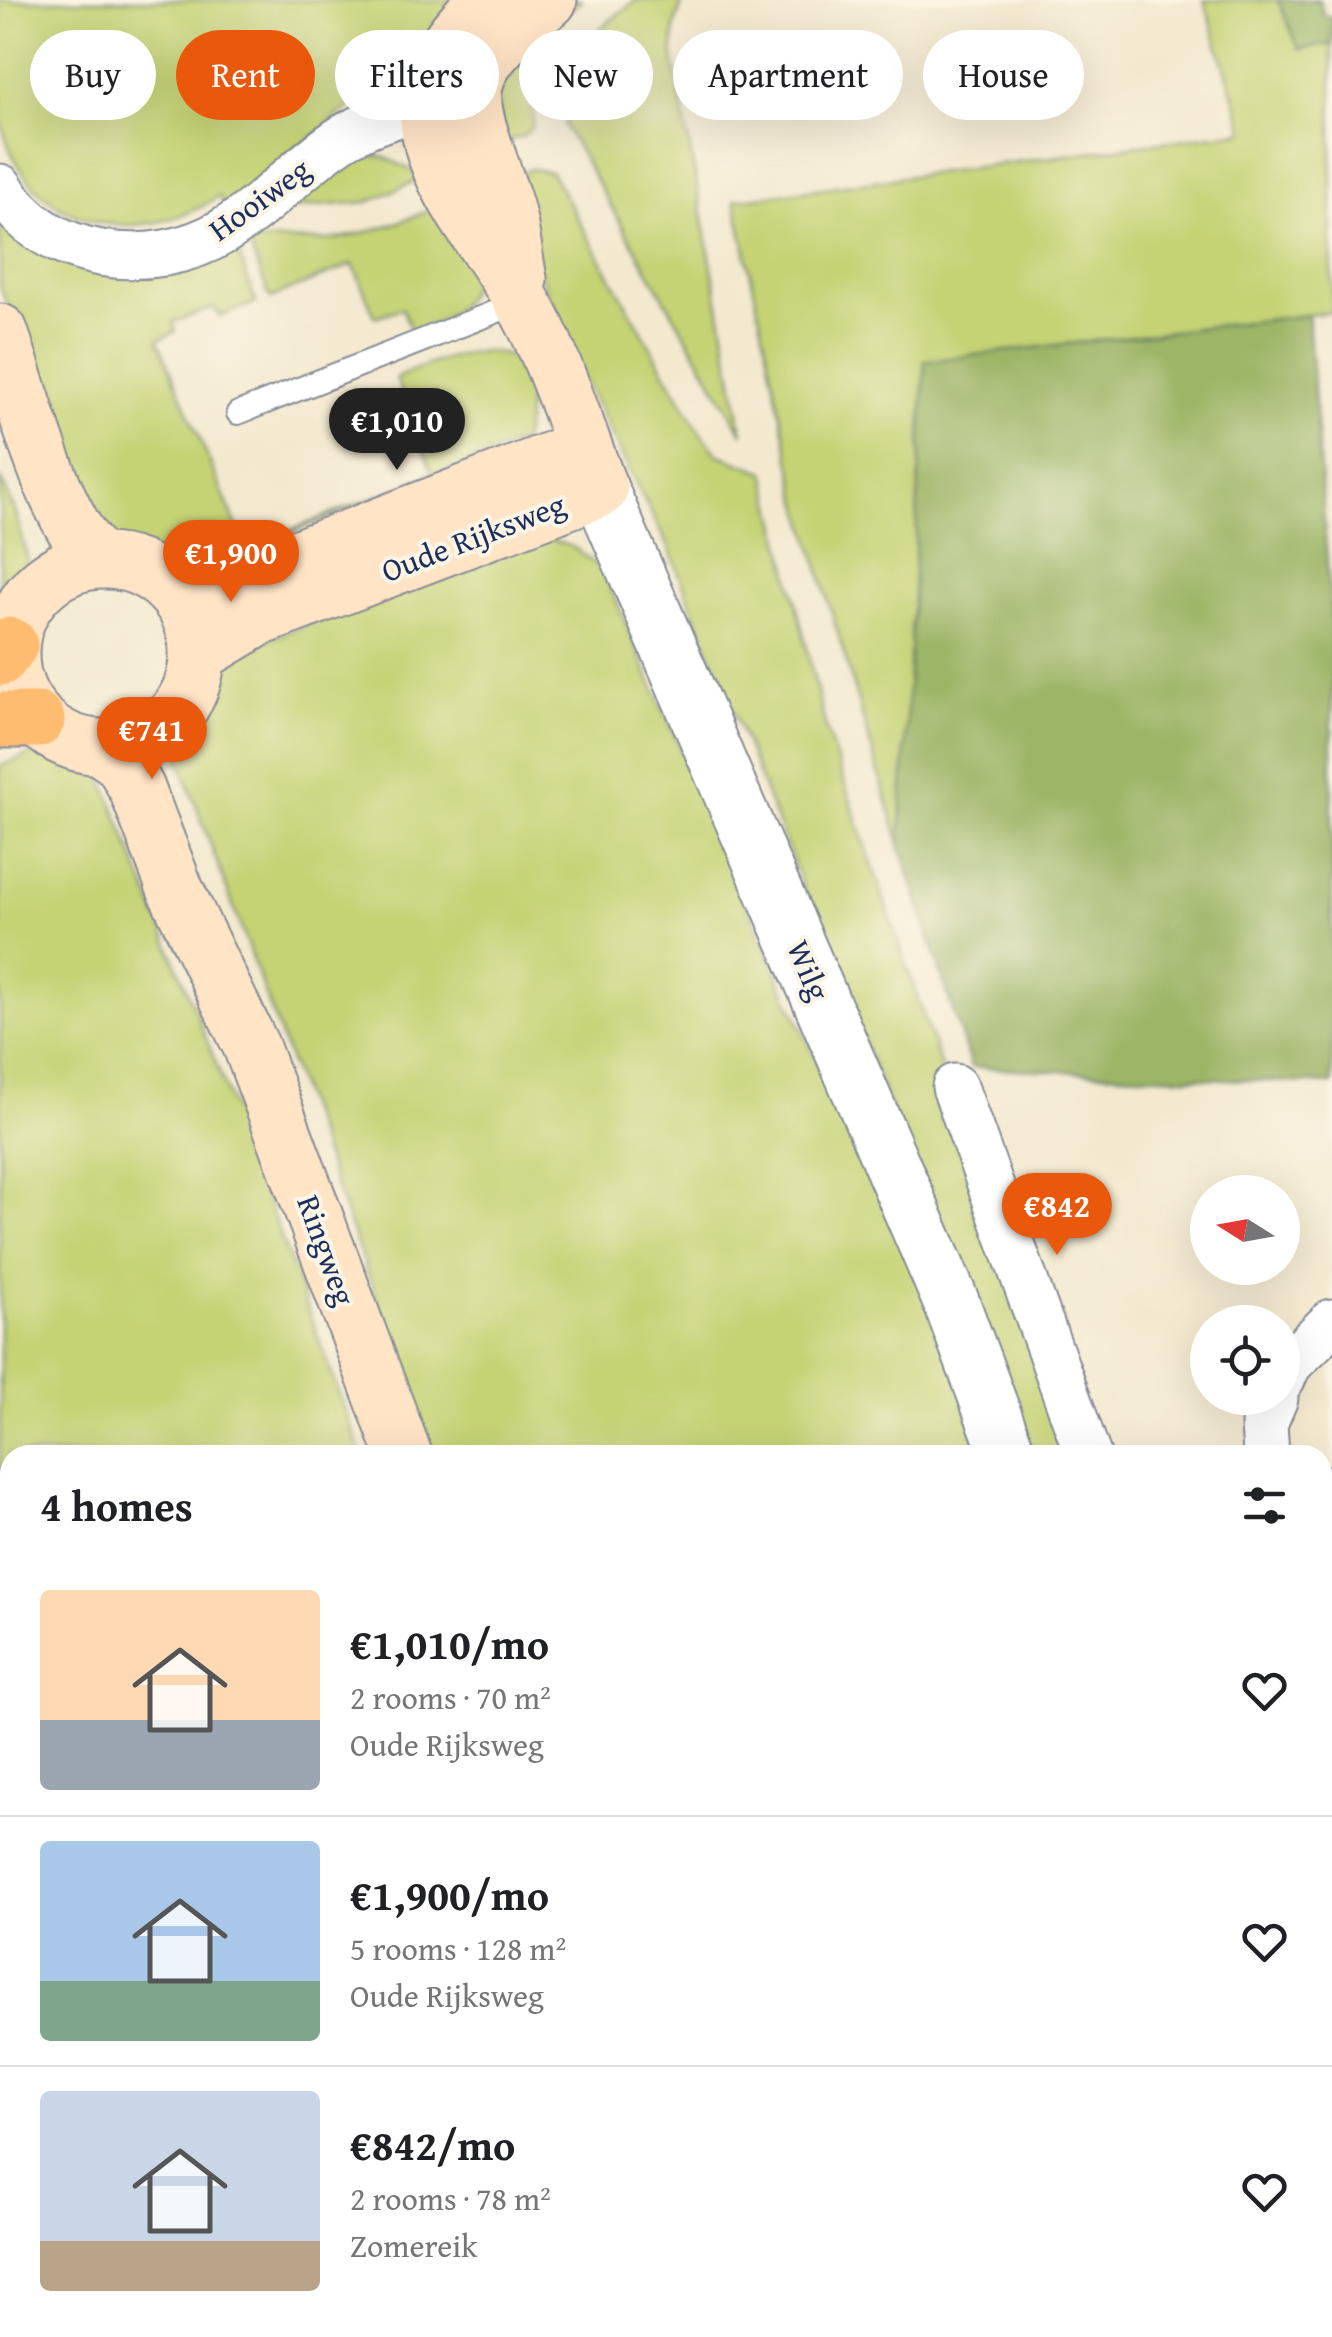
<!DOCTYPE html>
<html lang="en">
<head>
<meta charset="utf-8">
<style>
  body { margin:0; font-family:"Gentium Book Plus",serif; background:#f2f2f2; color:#202124; height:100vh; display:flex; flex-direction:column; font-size:38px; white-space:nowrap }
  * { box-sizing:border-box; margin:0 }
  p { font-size:32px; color:#757577 }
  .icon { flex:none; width:55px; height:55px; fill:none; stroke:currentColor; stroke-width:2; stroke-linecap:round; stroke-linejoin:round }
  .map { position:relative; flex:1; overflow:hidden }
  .details { position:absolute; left:0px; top:1445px; width:1332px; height:892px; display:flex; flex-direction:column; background:#fff; border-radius:30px 30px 0 0; box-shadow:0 10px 40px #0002 }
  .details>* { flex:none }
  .top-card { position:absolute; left:30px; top:30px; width:1272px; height:90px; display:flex; gap:20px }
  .needle { width:65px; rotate:281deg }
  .controls { position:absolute; left:1190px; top:1175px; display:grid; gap:20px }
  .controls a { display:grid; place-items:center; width:110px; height:110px; border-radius:50%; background:#fff; box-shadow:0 10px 40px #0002; font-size:50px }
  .price { position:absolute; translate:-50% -85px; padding:0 22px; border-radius:35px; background:#ea580c; color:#fff; font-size:32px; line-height:65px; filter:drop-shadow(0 2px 5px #0008) }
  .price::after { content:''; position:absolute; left:50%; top:60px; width:30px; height:22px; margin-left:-15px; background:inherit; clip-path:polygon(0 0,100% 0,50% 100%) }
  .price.on { background:#222; color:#fff }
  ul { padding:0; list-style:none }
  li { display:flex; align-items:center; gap:30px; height:250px; padding:0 40px }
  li+li { border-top:2px solid #e0e0e0 }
  li span { display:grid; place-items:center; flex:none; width:280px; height:200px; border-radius:10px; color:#555 }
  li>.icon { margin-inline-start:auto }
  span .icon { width:120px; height:120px; fill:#fffc; stroke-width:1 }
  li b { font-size:42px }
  h2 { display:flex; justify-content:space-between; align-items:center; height:120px; padding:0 40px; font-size:42px }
  .pill { padding:0 35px; border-radius:45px; background:#fff; box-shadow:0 10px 40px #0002; font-size:35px; line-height:90px }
  .pill.on { background:#ea580c; color:#fff }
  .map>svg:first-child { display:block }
</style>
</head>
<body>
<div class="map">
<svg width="1332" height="2337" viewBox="0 0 1332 2337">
  <rect width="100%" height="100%" fill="#fcf5e5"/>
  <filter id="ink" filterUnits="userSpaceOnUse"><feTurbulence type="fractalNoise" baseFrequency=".01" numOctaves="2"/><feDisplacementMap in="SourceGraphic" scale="20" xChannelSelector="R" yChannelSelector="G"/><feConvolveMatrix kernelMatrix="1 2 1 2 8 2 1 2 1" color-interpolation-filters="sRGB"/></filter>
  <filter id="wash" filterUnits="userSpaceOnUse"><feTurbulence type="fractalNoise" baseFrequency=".0048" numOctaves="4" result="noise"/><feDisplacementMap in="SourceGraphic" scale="40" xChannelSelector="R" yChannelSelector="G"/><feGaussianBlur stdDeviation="2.25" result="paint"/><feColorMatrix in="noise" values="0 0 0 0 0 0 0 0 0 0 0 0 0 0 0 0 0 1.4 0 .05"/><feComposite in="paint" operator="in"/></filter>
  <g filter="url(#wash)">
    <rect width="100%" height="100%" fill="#f3e9cf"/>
    <path fill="#c5d374" stroke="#708169" stroke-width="2.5" d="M 0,0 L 472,0 L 415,73 L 350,106 L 226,209 L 219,196 C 133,254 20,225 0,115 C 0,79 0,36 0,0 Z
      M 566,0 L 582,0 C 552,22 532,55 531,93 C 531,102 535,115 533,124 C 530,137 512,139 501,143 L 496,73 Z
      M 636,0 L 683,0 L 674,28 L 673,57 L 743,434 L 565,127 C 569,45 574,50 636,0 Z
      M 1204,0 L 1278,0 L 1299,49 L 1332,44 L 1332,312 L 925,361 L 900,845 L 798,497 L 735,200 L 1245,131 Z
      M 358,154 L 384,157 L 425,177 L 368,202 L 282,209 L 336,163 Z
      M 532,169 L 551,172 L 699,431 L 719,455 L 765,472 L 826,729 L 1073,1455 L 1027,1455 L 669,548 L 574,361 L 538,268 L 512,176 Z
      M 442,205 L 477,275 C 464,310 446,319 412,333 L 402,308 L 375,317 L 353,264 L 270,298 L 249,244 C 278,236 307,244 336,239 C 373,232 408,220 442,205 Z
      M 0,215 L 7,225 L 235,243 L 256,303 L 220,316 L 214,308 L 173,322 L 176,331 L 158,340 L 246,548 L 433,474 L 396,378 C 471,344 551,324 522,442 L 187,573 L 147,551 L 124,547 L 105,533 L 81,505 L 0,286 Z
      M 0,477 L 17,516 L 30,570 L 0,623 Z
      M 542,537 L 573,547 L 603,570 L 789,1001 L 971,1385 L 993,1455 L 434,1455 L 180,761 L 190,722 L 224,656 Z
      M 47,748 L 72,760 L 97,764 L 219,1071 L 362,1455 L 10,1455 L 10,1477 L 0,1467 L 0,766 Z
      M 0,1955 L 10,1956 L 10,2154 L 0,2165 Z
      M 250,2328 L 324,2328 L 331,2337 L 241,2337 Z"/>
    <path fill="#9cb566" stroke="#5c7262" stroke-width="2.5" d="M 1278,0 L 1319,0 L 1324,15 L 1332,17 L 1332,44 L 1299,49 Z
      M 1308,315 L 1332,624 L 1332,1084 L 971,1067 L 900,845 L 925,361 Z
      M 476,2328 L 1055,2328 L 1060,2337 L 479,2337 Z"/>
  </g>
  <g filter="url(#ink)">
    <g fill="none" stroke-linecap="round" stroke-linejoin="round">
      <g stroke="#878c96" stroke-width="26">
        <path id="service" d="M 238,413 L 523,301"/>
      </g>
      <g stroke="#878c96" stroke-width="49">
        <path id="minor" d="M 0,187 C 44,262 153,274 224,231 C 267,205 301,164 344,137 C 377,117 423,107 460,99
          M 955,1087 L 1088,1455
          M 1282,1379 L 1289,1364 L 1332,1322
          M 1266,1455 L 1264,1424 L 1275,1398
          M 1322,1489 L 1332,1489
          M 0,1510 L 10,1519
          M 0,1764 L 10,1765
          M 1322,1852 L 1332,1850
          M 372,2328 L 379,2337
          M 201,2337 L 210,2328"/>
      </g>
      <g stroke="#878c96" stroke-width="59">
        <path id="tertiary" d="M 600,489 L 952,1304 L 1008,1455
          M 1134,2328 L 1139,2337"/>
      </g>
      <g stroke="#878c96" stroke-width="59">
        <path id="secondary" d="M 519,279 C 514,254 512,227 504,203 C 467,91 446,82 549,0
          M 0,332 C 22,394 53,520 100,561
          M11 654a93 93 0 1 1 186 0a93 93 0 1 1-186 0Z
          M 173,592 L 216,589 L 584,447
          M 197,655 L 257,619 L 600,489 C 577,431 553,352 521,299 C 479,227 392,143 443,52 C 454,33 471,16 487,0
          M 103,749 L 122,762 L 137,789 L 176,891 L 251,1046 L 404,1455
          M 734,2328 L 738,2337"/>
      </g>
      <g stroke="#878c96" stroke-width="59">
        <path id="motorway" d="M 0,658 L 10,645
          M 0,720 L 37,720"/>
      </g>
      <use href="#service" stroke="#fff" stroke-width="22"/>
      <use href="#minor" stroke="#fff" stroke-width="45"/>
      <use href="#tertiary" stroke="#fff" stroke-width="55"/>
      <use href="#secondary" stroke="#ffe4c6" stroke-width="55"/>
      <use href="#motorway" stroke="#febc70" stroke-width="55"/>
    </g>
  </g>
  <g text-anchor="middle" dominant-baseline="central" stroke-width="8" stroke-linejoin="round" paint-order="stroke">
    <g font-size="32" fill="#1b2f5e" stroke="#fcf5e5">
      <text transform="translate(259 199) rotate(-36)">Hooiweg</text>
      <text transform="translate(473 537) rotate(-21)">Oude Rijksweg</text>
      <text transform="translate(809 970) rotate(67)">Wilg</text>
      <text transform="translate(327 1250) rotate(70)">Ringweg</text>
    </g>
  </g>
</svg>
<div class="controls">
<a><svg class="needle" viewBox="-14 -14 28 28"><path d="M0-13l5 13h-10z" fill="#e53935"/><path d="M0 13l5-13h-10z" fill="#757577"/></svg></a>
<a><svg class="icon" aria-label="locate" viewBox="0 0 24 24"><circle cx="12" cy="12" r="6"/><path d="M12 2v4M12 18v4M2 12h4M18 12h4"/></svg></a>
</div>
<b class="price on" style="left:397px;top:473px">€1,010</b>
<b class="price" style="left:231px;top:605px">€1,900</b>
<b class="price" style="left:152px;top:782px">€741</b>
<b class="price" style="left:1057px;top:1258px">€842</b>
<div class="top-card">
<a class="pill">Buy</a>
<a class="pill on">Rent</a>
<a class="pill">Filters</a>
<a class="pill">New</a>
<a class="pill">Apartment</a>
<a class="pill">House</a>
</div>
<section class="details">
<h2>4 homes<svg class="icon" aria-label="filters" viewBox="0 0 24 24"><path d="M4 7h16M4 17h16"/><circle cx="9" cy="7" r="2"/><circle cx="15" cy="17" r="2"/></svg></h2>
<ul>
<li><span style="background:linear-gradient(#ffd9b3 65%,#9aa5b1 0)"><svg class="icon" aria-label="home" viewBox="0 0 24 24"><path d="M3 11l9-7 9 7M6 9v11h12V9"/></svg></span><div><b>€1,010/mo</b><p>2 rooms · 70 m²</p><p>Oude Rijksweg</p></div><svg class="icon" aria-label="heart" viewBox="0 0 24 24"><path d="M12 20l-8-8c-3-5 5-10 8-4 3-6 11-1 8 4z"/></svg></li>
<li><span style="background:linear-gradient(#a9c7e8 70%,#7fa58c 0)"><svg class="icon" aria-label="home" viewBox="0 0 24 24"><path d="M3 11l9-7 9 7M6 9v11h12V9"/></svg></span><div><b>€1,900/mo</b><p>5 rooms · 128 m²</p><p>Oude Rijksweg</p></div><svg class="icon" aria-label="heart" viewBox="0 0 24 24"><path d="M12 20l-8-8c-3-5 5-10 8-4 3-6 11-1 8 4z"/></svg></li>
<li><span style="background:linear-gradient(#c9d6e8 75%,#b9a48a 0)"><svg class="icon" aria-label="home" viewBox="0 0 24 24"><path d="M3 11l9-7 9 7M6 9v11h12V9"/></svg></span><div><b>€842/mo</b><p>2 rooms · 78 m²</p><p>Zomereik</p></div><svg class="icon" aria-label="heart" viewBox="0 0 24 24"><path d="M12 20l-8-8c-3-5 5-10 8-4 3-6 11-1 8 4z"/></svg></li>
</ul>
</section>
</div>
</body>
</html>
